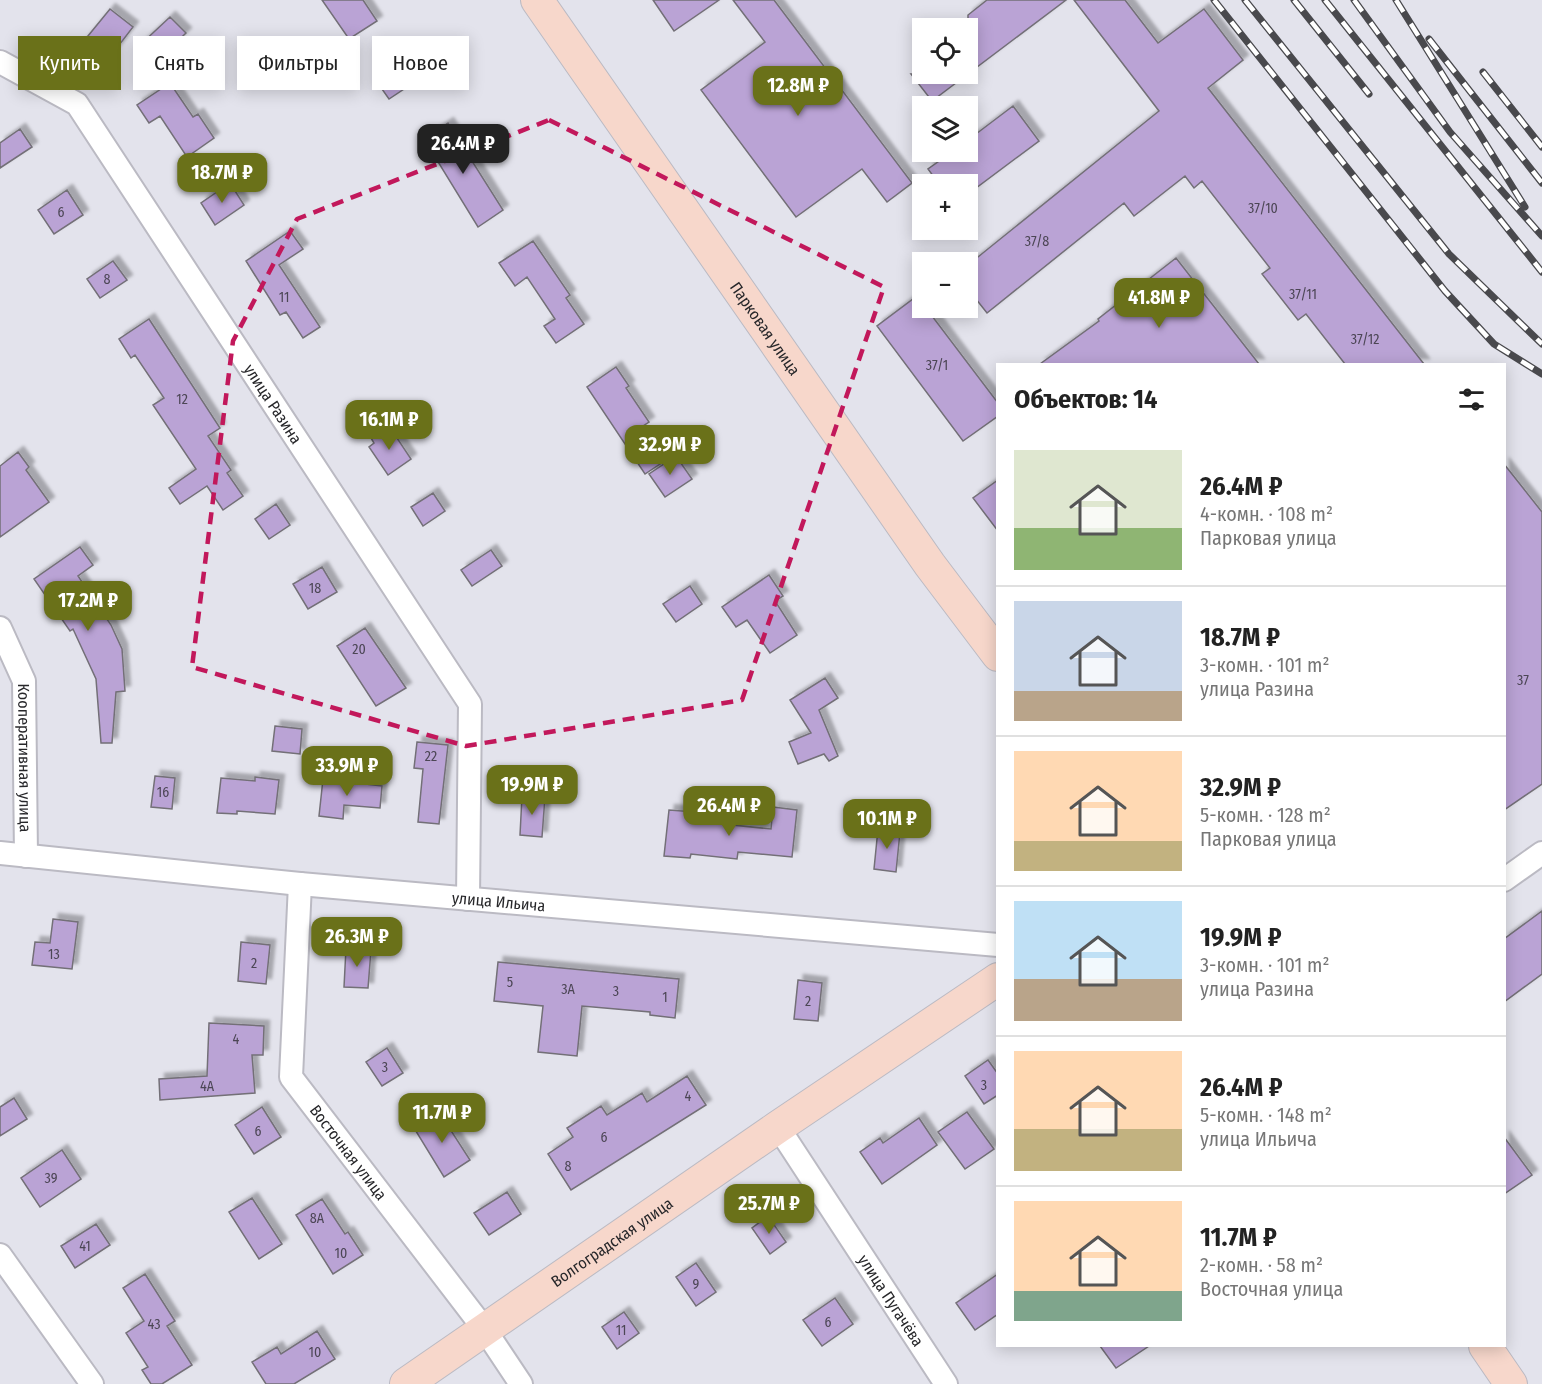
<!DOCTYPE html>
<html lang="ru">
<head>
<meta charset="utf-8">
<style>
  body { margin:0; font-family:"Fira Sans Condensed",sans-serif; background:#f2f2f2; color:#222; height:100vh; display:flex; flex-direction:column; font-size:22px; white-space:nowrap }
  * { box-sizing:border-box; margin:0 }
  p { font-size:20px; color:#767676 }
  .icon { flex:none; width:33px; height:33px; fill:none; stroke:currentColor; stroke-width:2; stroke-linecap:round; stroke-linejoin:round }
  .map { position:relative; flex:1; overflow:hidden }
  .panel { position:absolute; left:996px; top:363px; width:510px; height:984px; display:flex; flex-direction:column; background:#fff; border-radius:0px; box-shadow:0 3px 15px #0003 }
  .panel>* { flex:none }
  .hud { position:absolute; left:18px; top:36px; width:570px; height:54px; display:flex; gap:12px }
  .controls { position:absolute; left:912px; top:18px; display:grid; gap:12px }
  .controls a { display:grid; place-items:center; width:66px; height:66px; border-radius:0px; background:#fff; box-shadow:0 3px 15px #0003; font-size:30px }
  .price { position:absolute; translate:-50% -51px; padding:0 14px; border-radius:12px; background:#6a7119; color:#fff; font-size:20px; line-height:39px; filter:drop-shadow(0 2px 3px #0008) }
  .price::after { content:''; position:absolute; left:50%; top:36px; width:18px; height:14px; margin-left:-9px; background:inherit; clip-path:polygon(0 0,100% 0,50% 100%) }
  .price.current { background:#222; color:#fff }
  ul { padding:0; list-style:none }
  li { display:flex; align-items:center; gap:18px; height:150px; padding:0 18px }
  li+li { border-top:2px solid #e0e0e0 }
  li span { display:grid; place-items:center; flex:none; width:168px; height:120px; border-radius:0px; color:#555 }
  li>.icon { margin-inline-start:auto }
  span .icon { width:72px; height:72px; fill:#fffc; stroke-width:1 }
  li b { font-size:26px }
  h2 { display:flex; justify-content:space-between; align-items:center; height:72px; padding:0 18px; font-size:26px }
  .chip { padding:0 21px; border-radius:0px; background:#fff; box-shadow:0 3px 15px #0003; font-size:21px; line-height:54px }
  .chip.current { background:#6a7119; color:#fff }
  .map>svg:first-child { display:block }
</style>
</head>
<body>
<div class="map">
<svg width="1542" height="1384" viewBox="0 0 1542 1384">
  <defs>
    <filter id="shadow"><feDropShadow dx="5.5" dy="-5.5" stdDeviation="1.5" flood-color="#0004"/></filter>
  </defs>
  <rect width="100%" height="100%" fill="#e3e3ec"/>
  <path fill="#baa3d5" stroke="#736f77" stroke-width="1.5" filter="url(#shadow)" d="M 322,0 L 363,0 L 377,21 L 349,39 Z
    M 653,0 L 719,0 L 674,31 Z
    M 733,0 L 774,0 L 912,183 L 887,202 L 862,169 L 796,217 L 701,90 L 765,42 Z
    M 987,0 L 1066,0 L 932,101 L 911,74 L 968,74 L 968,15 Z
    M 1074,0 L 1125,0 L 1158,43 L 1204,9 L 1243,60 L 1208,88 L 1424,364 L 1345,364 L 1306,314 L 1298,320 L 1262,274 L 1270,268 L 1202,181 L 1194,188 L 1185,176 L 1134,216 L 1124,203 L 987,313 L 968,289 L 968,265 L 1159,111 Z
    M 110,9 L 133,27 L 103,66 L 79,47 Z
    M 170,17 L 186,33 L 156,62 L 140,45 Z
    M 404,64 L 416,81 L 389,99 L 377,82 Z
    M 170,83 L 193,117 L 198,114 L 214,138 L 187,157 L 160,116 L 149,123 L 137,105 Z
    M 1013,106 L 1039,141 L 968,194 L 968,184 L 939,184 L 928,169 L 952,152 L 968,152 L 968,140 Z
    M 448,123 L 503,210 L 478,227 L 424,139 Z
    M 20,129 L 32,147 L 0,168 L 0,143 Z
    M 230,183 L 244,205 L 215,225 L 201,203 Z
    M 67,190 L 83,215 L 54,234 L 38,210 Z
    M 290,231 L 303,249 L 279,265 L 320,327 L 303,338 L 286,312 L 280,315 L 246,261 Z
    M 533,241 L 570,295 L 566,298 L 584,324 L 556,343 L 544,326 L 555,319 L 527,277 L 515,286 L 499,263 Z
    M 1176,258 L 1259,364 L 1040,364 L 1099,321 L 1098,319 Z
    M 113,261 L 127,280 L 100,298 L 87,279 Z
    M 917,296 L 922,308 L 926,308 L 998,403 L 998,416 L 963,441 L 877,326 Z
    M 149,319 L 220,428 L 208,436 L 231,470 L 227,473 L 243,496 L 223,510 L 207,486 L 180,504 L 169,488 L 196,469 L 153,405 L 164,398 L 135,355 L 131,358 L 119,339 Z
    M 616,367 L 629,386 L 626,388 L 649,422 L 637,430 L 660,464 L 645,474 L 587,387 Z
    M 389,426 L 411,459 L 388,475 L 369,447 L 374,443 L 371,438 Z
    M 18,452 L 29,467 L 26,470 L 49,502 L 0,537 L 0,466 Z
    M 676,456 L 692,479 L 665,497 L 649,474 Z
    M 1504,464 L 1542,512 L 1542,784 L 1504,810 Z
    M 998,480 L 998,531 L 973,498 Z
    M 433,493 L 445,511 L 423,526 L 411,507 Z
    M 276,504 L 290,525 L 269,539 L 255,519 Z
    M 80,547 L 93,565 L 78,576 L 111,625 L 122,649 L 125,691 L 116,692 L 112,743 L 101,743 L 96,679 L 73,629 L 70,631 L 34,579 Z
    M 491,550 L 502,566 L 472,586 L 461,570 Z
    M 322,567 L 337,592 L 308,609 L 293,584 Z
    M 769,575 L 783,596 L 775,601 L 797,635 L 770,653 L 747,620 L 736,627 L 722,607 Z
    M 690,586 L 702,604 L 676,622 L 663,604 Z
    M 365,628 L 406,688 L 376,706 L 337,646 Z
    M 825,678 L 838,698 L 819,710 L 838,756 L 829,761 L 824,754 L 798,764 L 789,742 L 811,733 L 790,700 Z
    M 275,726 L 302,729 L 300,754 L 272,751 Z
    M 417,742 L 448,745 L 439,824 L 418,822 L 423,769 L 414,768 Z
    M 155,776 L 175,778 L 172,809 L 151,807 Z
    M 255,777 L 279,780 L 275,814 L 237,811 L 237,814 L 217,813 L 221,778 L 255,781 Z
    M 323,779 L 382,786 L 380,808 L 344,805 L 343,819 L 319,816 Z
    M 522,796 L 545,797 L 542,837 L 520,835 Z
    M 773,807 L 797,810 L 792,857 L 738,852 L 737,859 L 691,854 L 690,858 L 664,856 L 669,810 L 695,812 L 694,821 L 771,829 Z
    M 878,829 L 900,832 L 896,872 L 874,869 Z
    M 1542,911 L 1542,974 L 1504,1002 L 1504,939 Z
    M 53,919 L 78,922 L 72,969 L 32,965 L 35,942 L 50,943 Z
    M 241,942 L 270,945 L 266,984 L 238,981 Z
    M 346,948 L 371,950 L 368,988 L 344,987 Z
    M 498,962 L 679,979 L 675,1018 L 650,1015 L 650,1012 L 582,1006 L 577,1056 L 538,1052 L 543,1006 L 494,1001 Z
    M 798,980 L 822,983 L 818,1021 L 794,1019 Z
    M 209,1023 L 264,1026 L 263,1055 L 252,1055 L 255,1093 L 160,1100 L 159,1079 L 207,1076 Z
    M 387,1048 L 403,1073 L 382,1086 L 366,1062 Z
    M 988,1060 L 998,1074 L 998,1095 L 984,1104 L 965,1076 Z
    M 687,1076 L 706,1105 L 571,1190 L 548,1154 L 573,1137 L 567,1128 L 601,1106 L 607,1115 L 642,1093 L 647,1102 Z
    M 14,1098 L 27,1119 L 0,1136 L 0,1107 Z
    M 262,1107 L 281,1137 L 254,1154 L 235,1125 Z
    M 439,1112 L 470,1160 L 444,1177 L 414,1128 Z
    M 967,1112 L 994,1149 L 965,1169 L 938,1132 Z
    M 919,1118 L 937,1145 L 882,1184 L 860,1152 L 880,1138 L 883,1143 Z
    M 1504,1137 L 1532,1175 L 1504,1194 Z
    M 62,1150 L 81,1179 L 40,1207 L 21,1178 Z
    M 507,1192 L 521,1214 L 489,1235 L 474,1213 Z
    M 252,1198 L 282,1244 L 259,1259 L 229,1212 Z
    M 322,1199 L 345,1234 L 348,1232 L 363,1255 L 333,1274 L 296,1215 Z
    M 768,1216 L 786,1242 L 770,1254 L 752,1228 Z
    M 96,1224 L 110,1245 L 75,1268 L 61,1246 Z
    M 696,1263 L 716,1292 L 696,1306 L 676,1277 Z
    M 145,1274 L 175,1321 L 167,1326 L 192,1365 L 162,1384 L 151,1384 L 142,1370 L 148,1367 L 126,1333 L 144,1321 L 123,1288 Z
    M 998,1274 L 998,1314 L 975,1330 L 956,1303 Z
    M 835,1298 L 853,1324 L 822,1346 L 803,1320 Z
    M 624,1312 L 639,1333 L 617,1349 L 602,1327 Z
    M 317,1331 L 335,1359 L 294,1384 L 266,1384 L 252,1362 L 277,1347 L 281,1354 Z
    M 1100,1346 L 1149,1346 L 1116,1368 Z"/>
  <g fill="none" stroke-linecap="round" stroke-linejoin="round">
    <g stroke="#bbbac3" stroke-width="26">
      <g id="minor">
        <path id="s1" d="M 0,62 L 77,104 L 470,704 L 468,899"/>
        <path id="s2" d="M 0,628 L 24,681 L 26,856"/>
        <path id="s3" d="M 0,853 L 300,884 L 998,945"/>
        <path d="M 1504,880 L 1542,853"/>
        <path id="s4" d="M 300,884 L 291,1077 L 485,1330 L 521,1384"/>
        <path id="s5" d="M 778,1127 L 946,1384"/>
        <path d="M 0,1255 L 92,1384"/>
      </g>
    </g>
    <g stroke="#bbbac3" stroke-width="34">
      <g id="secondary">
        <path id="s6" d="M 537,0 L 930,565 L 998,655"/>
        <path d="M 1485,1346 L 1511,1384"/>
        <path id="s7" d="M 406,1384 L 778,1127 L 998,979"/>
      </g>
    </g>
    <use href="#minor" stroke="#fff" stroke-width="22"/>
    <use href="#secondary" stroke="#f7d7cb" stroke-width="32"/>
    <g stroke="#49494d" stroke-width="7">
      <path id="rail" d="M 1214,0 L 1445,291 L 1494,344 L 1542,374
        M 1245,0 L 1449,254 L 1542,344
        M 1294,0 L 1369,94
        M 1325,0 L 1542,272
        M 1354,0 L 1450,132 L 1542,236
        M 1396,0 L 1525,207
        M 1429,39 L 1542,183
        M 1483,72 L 1542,147"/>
    </g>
    <use href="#rail" stroke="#fff" stroke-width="4.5" stroke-dasharray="14" stroke-linecap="butt"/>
  </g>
  <path fill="none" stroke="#c2185b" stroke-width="4.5" stroke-dasharray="12 8" stroke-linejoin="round" d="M 549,120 L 884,287 L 742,700 L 466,746 L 192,667 L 233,341 L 297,219 Z"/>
  <g text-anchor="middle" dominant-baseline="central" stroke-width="5" stroke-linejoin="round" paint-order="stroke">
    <g font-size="14" fill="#4c4655">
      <text x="1263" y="208">37/10</text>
      <text x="61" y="212">6</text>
      <text x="1037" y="241">37/8</text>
      <text x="107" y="279">8</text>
      <text x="1303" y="294">37/11</text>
      <text x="284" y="297">11</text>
      <text x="1365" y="339">37/12</text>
      <text x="937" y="365">37/1</text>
      <text x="182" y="399">12</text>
      <text x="315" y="588">18</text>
      <text x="359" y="649">20</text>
      <text x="1523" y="680">37</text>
      <text x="431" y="756">22</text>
      <text x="163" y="792">16</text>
      <text x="54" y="954">13</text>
      <text x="254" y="963">2</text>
      <text x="510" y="982">5</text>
      <text x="568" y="989">3А</text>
      <text x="616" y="991">3</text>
      <text x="665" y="997">1</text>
      <text x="808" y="1001">2</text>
      <text x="236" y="1039">4</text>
      <text x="385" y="1067">3</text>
      <text x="984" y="1085">3</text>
      <text x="207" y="1086">4А</text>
      <text x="688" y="1096">4</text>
      <text x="258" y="1131">6</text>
      <text x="604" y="1137">6</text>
      <text x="568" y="1166">8</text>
      <text x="51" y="1178">39</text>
      <text x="317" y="1218">8А</text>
      <text x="85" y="1246">41</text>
      <text x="341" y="1253">10</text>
      <text x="696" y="1284">9</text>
      <text x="828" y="1322">6</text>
      <text x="154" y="1324">43</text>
      <text x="621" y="1330">11</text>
      <text x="315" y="1352">10</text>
    </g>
    <g font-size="16" fill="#27272a" stroke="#fff">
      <text stroke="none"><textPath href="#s6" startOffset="400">Парковая улица</textPath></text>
      <text stroke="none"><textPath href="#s1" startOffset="446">улица Разина</textPath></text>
      <text stroke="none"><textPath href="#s2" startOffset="135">Кооперативная улица</textPath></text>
      <text stroke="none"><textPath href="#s3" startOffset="501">улица Ильича</textPath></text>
      <text stroke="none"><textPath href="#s4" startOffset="288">Восточная улица</textPath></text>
      <text stroke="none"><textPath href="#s7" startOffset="250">Волгоградская улица</textPath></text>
      <text stroke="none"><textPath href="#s5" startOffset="207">улица Пугачёва</textPath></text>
    </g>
  </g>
</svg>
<div class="controls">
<a><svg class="icon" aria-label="locate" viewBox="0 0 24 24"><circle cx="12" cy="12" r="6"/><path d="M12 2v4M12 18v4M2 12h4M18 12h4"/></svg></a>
<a><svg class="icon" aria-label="layers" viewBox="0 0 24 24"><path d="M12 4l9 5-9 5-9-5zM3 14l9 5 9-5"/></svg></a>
<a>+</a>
<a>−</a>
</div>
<b class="price" style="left:798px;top:117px">12.8M ₽</b>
<b class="price current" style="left:463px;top:175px">26.4M ₽</b>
<b class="price" style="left:222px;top:204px">18.7M ₽</b>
<b class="price" style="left:1159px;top:329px">41.8M ₽</b>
<b class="price" style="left:389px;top:451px">16.1M ₽</b>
<b class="price" style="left:670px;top:476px">32.9M ₽</b>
<b class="price" style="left:88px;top:632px">17.2M ₽</b>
<b class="price" style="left:347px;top:797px">33.9M ₽</b>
<b class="price" style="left:532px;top:816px">19.9M ₽</b>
<b class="price" style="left:729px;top:837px">26.4M ₽</b>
<b class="price" style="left:887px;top:850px">10.1M ₽</b>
<b class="price" style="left:357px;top:968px">26.3M ₽</b>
<b class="price" style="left:442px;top:1144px">11.7M ₽</b>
<b class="price" style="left:769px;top:1235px">25.7M ₽</b>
<div class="hud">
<a class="chip current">Купить</a>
<a class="chip">Снять</a>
<a class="chip">Фильтры</a>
<a class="chip">Новое</a>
</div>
<section class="panel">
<h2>Объектов: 14<svg class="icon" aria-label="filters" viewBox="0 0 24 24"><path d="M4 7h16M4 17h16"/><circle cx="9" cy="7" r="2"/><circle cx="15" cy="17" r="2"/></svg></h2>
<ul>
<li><span style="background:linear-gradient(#dfe7d0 65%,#8fb573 0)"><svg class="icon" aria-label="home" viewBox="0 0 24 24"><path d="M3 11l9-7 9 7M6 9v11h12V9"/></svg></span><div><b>26.4M ₽</b><p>4-комн. · 108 m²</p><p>Парковая улица</p></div></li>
<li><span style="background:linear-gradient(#c9d6e8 75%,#b9a48a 0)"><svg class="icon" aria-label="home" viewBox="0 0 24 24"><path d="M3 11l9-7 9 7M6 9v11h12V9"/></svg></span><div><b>18.7M ₽</b><p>3-комн. · 101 m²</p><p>улица Разина</p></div></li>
<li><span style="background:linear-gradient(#ffd9b3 75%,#c2b280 0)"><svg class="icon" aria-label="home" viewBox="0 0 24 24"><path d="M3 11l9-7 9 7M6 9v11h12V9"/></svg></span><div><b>32.9M ₽</b><p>5-комн. · 128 m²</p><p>Парковая улица</p></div></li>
<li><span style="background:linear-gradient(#bfe0f5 65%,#b9a48a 0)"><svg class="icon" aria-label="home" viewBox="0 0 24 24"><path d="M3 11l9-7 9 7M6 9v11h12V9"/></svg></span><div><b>19.9M ₽</b><p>3-комн. · 101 m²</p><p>улица Разина</p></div></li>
<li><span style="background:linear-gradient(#ffd9b3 65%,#c2b280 0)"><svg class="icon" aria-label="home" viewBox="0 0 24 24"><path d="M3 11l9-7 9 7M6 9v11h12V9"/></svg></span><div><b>26.4M ₽</b><p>5-комн. · 148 m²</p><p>улица Ильича</p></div></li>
<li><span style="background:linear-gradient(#ffd9b3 75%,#7fa58c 0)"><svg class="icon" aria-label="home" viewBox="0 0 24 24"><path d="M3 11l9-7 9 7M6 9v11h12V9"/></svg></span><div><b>11.7M ₽</b><p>2-комн. · 58 m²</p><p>Восточная улица</p></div></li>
</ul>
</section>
</div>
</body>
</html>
